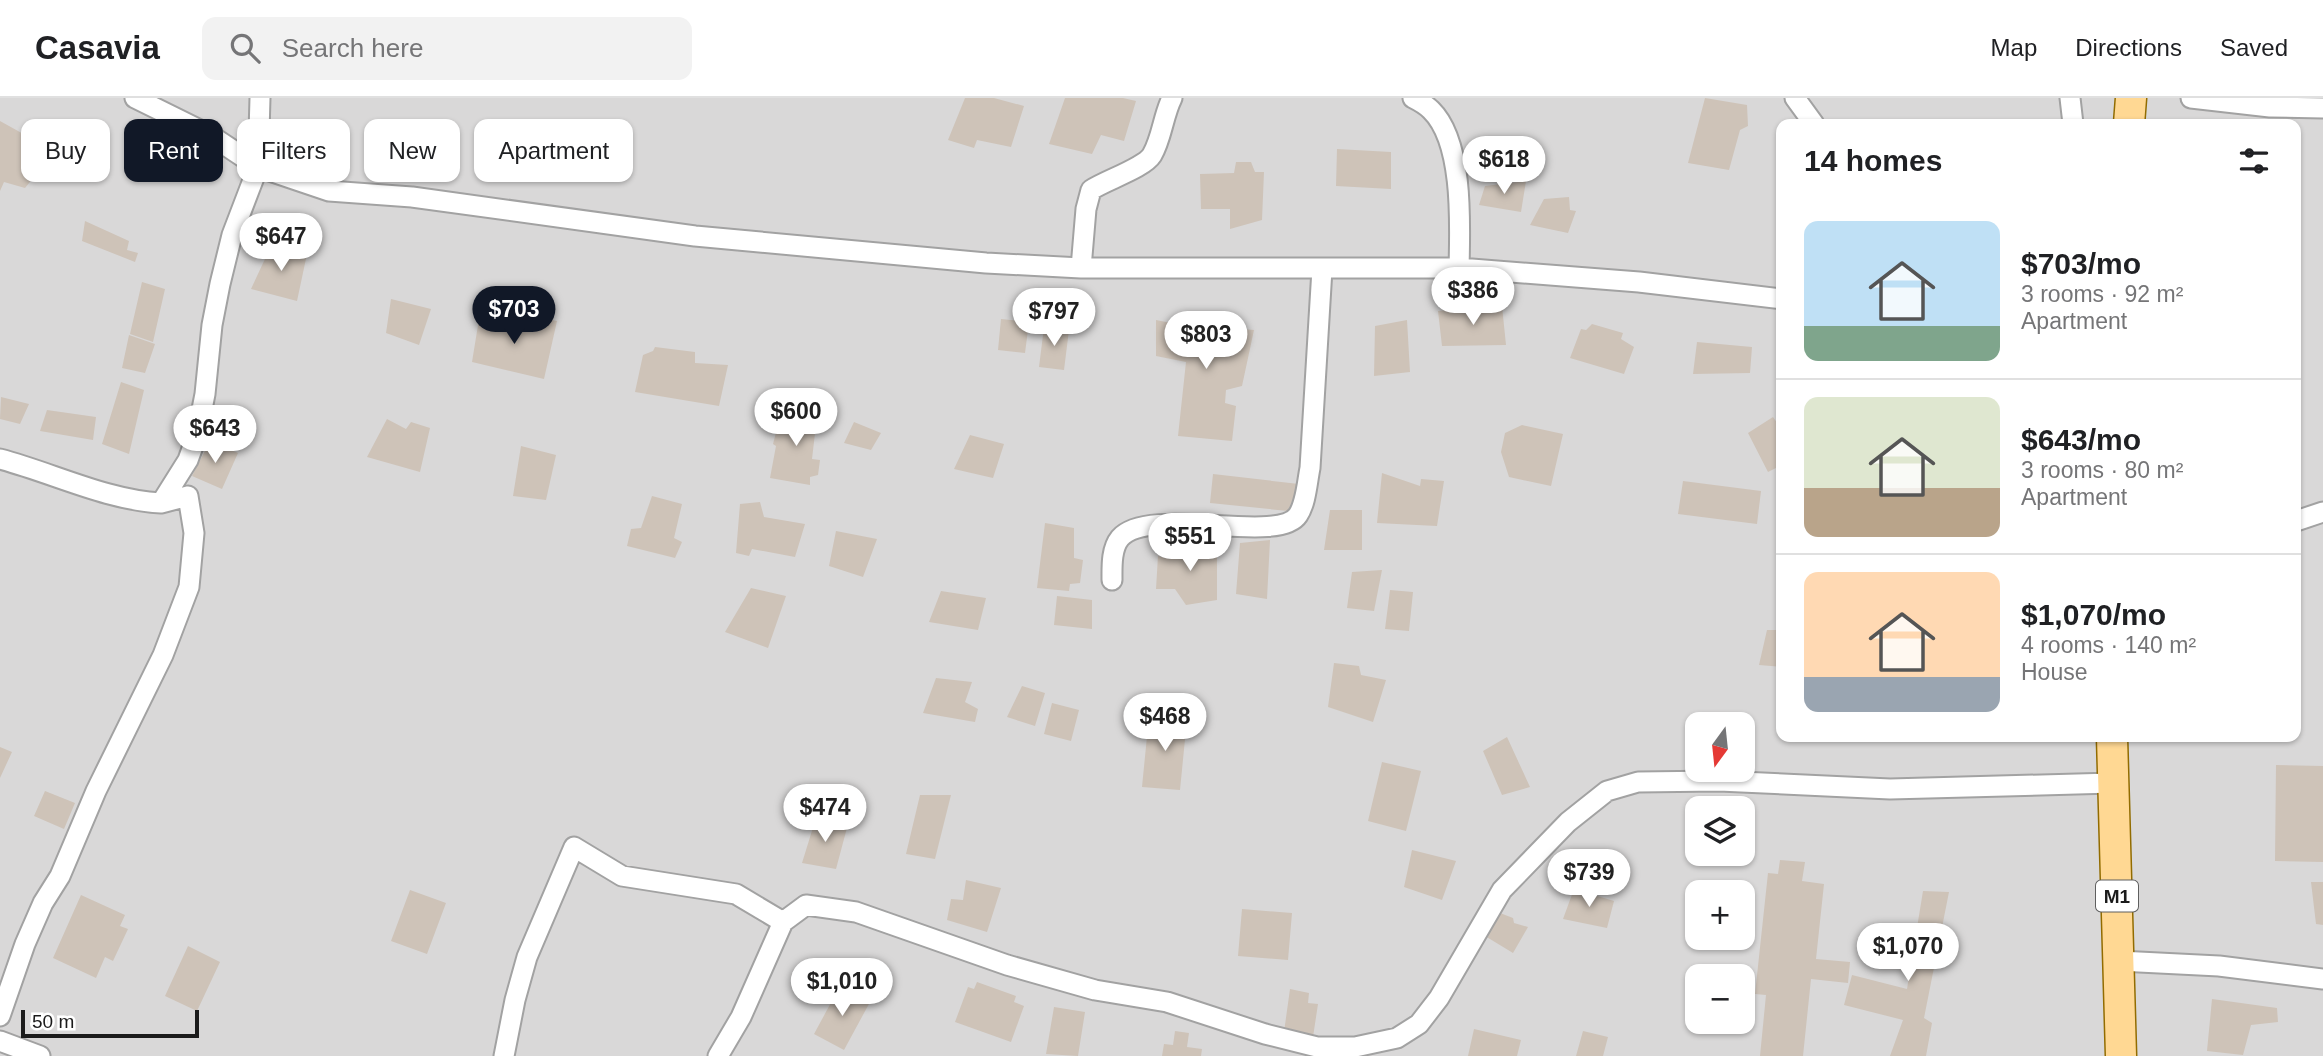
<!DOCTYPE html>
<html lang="en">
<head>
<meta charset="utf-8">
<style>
  body { margin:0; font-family:Helvetica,sans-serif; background:#f2f2f2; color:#202124; height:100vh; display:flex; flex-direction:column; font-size:26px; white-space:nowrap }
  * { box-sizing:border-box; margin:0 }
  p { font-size:23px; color:#757577 }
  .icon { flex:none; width:38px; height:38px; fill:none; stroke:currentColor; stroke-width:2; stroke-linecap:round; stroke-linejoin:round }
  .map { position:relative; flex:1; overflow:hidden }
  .panel { position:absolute; left:1776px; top:21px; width:525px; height:623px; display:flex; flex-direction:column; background:#fff; border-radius:14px; box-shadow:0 2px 5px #0004 }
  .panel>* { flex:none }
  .guide { position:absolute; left:21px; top:21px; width:665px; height:63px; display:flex; gap:14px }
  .needle { width:46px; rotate:195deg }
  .fabs { position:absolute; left:1685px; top:614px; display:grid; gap:14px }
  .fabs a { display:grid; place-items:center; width:70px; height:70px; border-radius:14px; background:#fff; box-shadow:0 2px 5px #0004; font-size:35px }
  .scale { position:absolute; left:21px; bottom:18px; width:178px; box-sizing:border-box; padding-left:7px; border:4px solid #1b1b1b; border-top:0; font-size:19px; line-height:24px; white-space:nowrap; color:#1b1b1b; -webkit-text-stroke:5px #fff; paint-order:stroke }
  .price { position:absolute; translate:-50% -60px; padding:0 16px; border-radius:24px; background:#fff; color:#222; font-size:23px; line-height:46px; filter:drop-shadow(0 2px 4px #0008) }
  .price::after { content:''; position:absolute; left:50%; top:42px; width:21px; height:16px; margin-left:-10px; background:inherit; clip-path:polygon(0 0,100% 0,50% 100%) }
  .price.current { background:#111827; color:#fff }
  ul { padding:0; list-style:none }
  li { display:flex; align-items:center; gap:21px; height:175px; padding:0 28px }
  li+li { border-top:2px solid #e0e0e0 }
  li span { display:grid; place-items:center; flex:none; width:196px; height:140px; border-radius:14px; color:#555 }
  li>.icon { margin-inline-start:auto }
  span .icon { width:84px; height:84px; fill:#fffc; stroke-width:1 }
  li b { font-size:30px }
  h2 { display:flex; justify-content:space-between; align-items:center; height:84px; padding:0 28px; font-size:30px }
  .pill { padding:0 24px; border-radius:14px; background:#fff; box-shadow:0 2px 5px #0004; font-size:24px; line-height:63px }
  .pill.current { background:#111827; color:#fff }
  header { display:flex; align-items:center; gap:42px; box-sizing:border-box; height:98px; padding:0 35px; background:#fff; border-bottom:2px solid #e0e0e0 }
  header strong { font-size:33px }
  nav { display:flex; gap:38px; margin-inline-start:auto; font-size:24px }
  .search { width:490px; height:63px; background:#f2f2f2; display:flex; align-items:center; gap:18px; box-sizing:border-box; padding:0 24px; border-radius:14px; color:#757577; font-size:26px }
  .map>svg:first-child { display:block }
</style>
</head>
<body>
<header>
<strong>Casavia</strong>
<div class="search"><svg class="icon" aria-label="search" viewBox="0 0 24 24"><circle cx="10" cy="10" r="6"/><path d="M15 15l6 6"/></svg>Search here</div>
<nav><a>Map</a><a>Directions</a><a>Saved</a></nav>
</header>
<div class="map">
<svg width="2323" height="958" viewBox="0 0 2323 958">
  <rect width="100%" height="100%" fill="#eeeadf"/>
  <path fill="#d9d8d8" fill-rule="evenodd" d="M 0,0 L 2323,0 L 2323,958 L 0,958 ZM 1782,26 L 2296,26 L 2296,639 L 1782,639 ZM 1698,626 L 1743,626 L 1743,672 L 1698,672 ZM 1698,710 L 1743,710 L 1743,756 L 1698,756 ZM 1698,794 L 1743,794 L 1743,840 L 1698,840 ZM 1698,878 L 1743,878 L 1743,924 L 1698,924 Z"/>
  <path fill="#cec3b8" d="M 965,0 L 994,0 L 1024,8 L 1011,49 L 977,42 L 974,50 L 948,42 Z
    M 1065,0 L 1123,0 L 1136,3 L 1124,43 L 1101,37 L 1092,56 L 1049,46 Z
    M 1705,0 L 1747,7 L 1748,28 L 1740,32 L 1729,72 L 1688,65 Z
    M 0,23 L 45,48 L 39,61 L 47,63 L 25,90 L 4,84 L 0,93 Z
    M 1337,51 L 1391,54 L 1391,91 L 1336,88 Z
    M 1236,64 L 1251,64 L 1255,74 L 1264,74 L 1262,122 L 1230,131 L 1230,111 L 1201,111 L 1200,76 L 1234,75 Z
    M 1526,83 L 1521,114 L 1479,107 L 1485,88 Z
    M 1569,99 L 1570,112 L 1576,113 L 1568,135 L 1530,127 L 1544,101 Z
    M 85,123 L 129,143 L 127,152 L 138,155 L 135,164 L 82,143 Z
    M 271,148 L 307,156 L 297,203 L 251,191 Z
    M 142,184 L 165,191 L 153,244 L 130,236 Z
    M 391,201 L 431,211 L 419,247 L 386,235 Z
    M 1502,208 L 1506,247 L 1442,248 L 1438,213 Z
    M 480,215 L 498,217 L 496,228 L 529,232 L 537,219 L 557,223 L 544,281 L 472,264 Z
    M 1181,215 L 1228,219 L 1228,230 L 1254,232 L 1242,288 L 1226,292 L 1225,305 L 1236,308 L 1232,343 L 1178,338 L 1186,264 L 1156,258 L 1156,222 L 1176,226 Z
    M 1001,221 L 1029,224 L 1025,255 L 998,252 Z
    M 1407,222 L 1410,274 L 1374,278 L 1375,228 Z
    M 1592,226 L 1623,235 L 1621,241 L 1634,249 L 1624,276 L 1570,260 L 1581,231 L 1586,232 Z
    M 1044,229 L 1069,232 L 1064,272 L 1039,269 Z
    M 129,237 L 155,246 L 145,275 L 122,270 Z
    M 1697,244 L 1752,249 L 1750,275 L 1693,276 Z
    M 655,249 L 695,254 L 695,265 L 728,267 L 719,308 L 635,294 L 643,257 L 653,253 Z
    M 121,284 L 144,292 L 129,356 L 102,346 Z
    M 1,299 L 29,306 L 20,326 L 0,321 Z
    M 795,309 L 818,310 L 812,361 L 820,362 L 818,377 L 810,379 L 810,387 L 770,380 L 776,348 L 773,346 L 779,323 L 793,321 Z
    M 47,312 L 96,319 L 93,342 L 40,333 Z
    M 1773,319 L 1782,332 L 1782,367 L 1768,374 L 1748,335 Z
    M 387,321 L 406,331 L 411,324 L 430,330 L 420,374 L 367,359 Z
    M 854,324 L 881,335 L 871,352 L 844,345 Z
    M 1522,327 L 1563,336 L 1551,388 L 1509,379 L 1501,354 L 1505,335 Z
    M 970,337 L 1004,346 L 993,380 L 954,371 Z
    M 210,343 L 238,355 L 222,391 L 192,378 Z
    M 521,348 L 556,357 L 546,402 L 513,398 Z
    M 1382,375 L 1420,388 L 1421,381 L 1444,383 L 1437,428 L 1377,425 Z
    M 1213,376 L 1299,386 L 1288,413 L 1210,405 Z
    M 1683,383 L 1761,393 L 1757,426 L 1678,416 Z
    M 652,398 L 682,406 L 674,440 L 682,444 L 675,460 L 627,448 L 631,431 L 641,430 Z
    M 760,404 L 764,419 L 805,426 L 795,459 L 752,451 L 749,458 L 736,455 L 740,406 Z
    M 1330,412 L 1362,412 L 1362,452 L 1324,452 Z
    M 1045,425 L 1074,430 L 1074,460 L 1083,462 L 1080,485 L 1070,486 L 1069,493 L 1037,490 Z
    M 836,433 L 877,441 L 863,479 L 829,468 Z
    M 1270,442 L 1267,501 L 1236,496 L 1240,445 Z
    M 1217,447 L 1217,502 L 1186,507 L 1175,491 L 1156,491 L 1158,458 L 1173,461 L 1176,448 Z
    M 1382,472 L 1374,513 L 1347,510 L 1352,474 Z
    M 751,490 L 786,498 L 768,550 L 725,534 Z
    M 1390,492 L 1413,494 L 1409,533 L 1385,531 Z
    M 941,493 L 986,500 L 978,532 L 929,524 Z
    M 1057,498 L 1092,502 L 1092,531 L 1054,527 Z
    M 1767,532 L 1782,532 L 1782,569 L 1759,567 Z
    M 1334,565 L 1359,568 L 1361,577 L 1386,582 L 1373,624 L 1328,609 Z
    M 936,580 L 972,584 L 965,604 L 978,611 L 975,624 L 923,615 Z
    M 1022,588 L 1045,595 L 1035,628 L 1007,619 Z
    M 1052,605 L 1079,612 L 1071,643 L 1044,636 Z
    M 1149,618 L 1187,621 L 1180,692 L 1142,689 Z
    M 1507,639 L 1530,689 L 1502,697 L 1483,653 Z
    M 0,649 L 12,654 L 0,680 Z
    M 1382,664 L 1421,673 L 1406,733 L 1368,723 Z
    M 2276,667 L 2323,668 L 2323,764 L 2275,763 Z
    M 45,693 L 75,705 L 64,731 L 34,718 Z
    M 920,697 L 951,697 L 935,761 L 906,756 Z
    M 815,723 L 848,726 L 836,771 L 802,765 Z
    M 1412,752 L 1456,763 L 1442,802 L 1404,789 Z
    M 1780,762 L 1805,764 L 1802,783 L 1824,786 L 1816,861 L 1850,864 L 1848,885 L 1811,881 L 1803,958 L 1760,958 L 1766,897 L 1755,896 L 1768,775 L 1778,776 Z
    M 966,782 L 1001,790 L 987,834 L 947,822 L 951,801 L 963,802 Z
    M 2311,784 L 2323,784 L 2323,827 L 2316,826 Z
    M 1574,791 L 1614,803 L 1607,830 L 1563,821 Z
    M 410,792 L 446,805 L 427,856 L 391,843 Z
    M 1923,793 L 1949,794 L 1924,920 L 1932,925 L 1926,958 L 1890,958 L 1903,922 L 1844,907 L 1852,877 L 1907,891 Z
    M 81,797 L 125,817 L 120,828 L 128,831 L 113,863 L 105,859 L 96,880 L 53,860 Z
    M 1242,811 L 1292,815 L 1288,862 L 1238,858 Z
    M 1500,815 L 1513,820 L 1514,825 L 1528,829 L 1513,855 L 1485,838 Z
    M 188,848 L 220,864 L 197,913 L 165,898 Z
    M 977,884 L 1016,898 L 1014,904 L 1024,908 L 1011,944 L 955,924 L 968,889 L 974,891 Z
    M 840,888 L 870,904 L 844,952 L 814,936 Z
    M 1290,891 L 1309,895 L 1308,905 L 1318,906 L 1313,939 L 1284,934 Z
    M 2212,901 L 2277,910 L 2278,924 L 2251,927 L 2243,957 L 2207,953 Z
    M 1054,909 L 1085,914 L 1078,958 L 1046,956 Z
    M 1474,931 L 1521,942 L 1517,958 L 1468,958 Z
    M 1175,933 L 1189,935 L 1187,949 L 1202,951 L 1201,958 L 1162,958 L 1164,946 L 1173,947 Z
    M 1583,933 L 1608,939 L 1603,958 L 1576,958 Z"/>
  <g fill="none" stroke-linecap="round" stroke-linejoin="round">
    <g stroke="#a2a2a2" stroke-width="23">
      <path id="street" d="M 135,0 L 210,37 L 258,69 L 329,93 L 412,99 L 695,138 L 986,165 L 1081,170 L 1459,170 L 1639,184 L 1782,201
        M 1413,0 C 1419,3 1426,7 1431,12 C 1464,44 1460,128 1459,170
        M 1795,0 L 1814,26
        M 2070,0 L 2073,26
        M 2191,0 L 2270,9 L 2323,10
        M 1081,170 L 1086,111 L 1091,92 C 1106,82 1144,70 1152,57 C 1162,40 1163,18 1172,0
        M 0,361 C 53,375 106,402 161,405
        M 2296,423 L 2323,414
        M 1112,482 C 1112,469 1111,451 1120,440 C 1149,407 1279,447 1298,417 C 1306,405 1307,385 1310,370 L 1322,171
        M 2119,863 L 2219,868 L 2323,881
        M 0,918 L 25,846 L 43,805 L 60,778 L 96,693 L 163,557 L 189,489 L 194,435 L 188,398 L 161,405 L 188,362 L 197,337 L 205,296 L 212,227 L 220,186 L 232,137 L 258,69 L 260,0
        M 0,943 L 40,958
        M 504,958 L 515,902 L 527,859 L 574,749 L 622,778 L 736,796 L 783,824
        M 718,958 L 741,919 L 783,824 L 806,807 L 856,814 L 1007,867 L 1095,892 L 1167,904 L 1265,936 L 1317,949 L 1355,949 L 1397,940 L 1419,926 L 1439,900 L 1502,792 L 1568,724 L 1607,693 L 1638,684 L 1719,683 L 1890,691 L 2113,685"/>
    </g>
    <g stroke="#926c00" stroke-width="33">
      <path id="primary" d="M 2129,26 L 2131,0
        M 2112,639 L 2121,958"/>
    </g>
    <use href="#street" stroke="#fff" stroke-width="19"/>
    <use href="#primary" stroke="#ffd893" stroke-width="30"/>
  </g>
  <g text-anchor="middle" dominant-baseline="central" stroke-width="6" stroke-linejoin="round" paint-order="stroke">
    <rect fill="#fff" stroke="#5f5f5f" stroke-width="2" x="2096" y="782.5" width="42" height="31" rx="5"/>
    <g font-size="19" font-weight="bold" fill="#1b1b1b">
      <text x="2117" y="798">M1</text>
    </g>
  </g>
</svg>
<div class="fabs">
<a><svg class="needle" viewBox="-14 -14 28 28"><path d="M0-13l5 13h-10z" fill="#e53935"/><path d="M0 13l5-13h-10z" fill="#757577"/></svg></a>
<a><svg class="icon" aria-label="layers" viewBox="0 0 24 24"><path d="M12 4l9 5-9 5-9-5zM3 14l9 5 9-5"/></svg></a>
<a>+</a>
<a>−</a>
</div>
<div class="scale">50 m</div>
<b class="price" style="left:1504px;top:98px">$618</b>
<b class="price" style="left:281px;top:175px">$647</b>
<b class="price" style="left:1473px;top:229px">$386</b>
<b class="price current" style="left:514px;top:248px">$703</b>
<b class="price" style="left:1054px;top:250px">$797</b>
<b class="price" style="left:1206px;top:273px">$803</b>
<b class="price" style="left:796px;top:350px">$600</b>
<b class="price" style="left:215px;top:367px">$643</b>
<b class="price" style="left:1190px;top:475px">$551</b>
<b class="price" style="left:1165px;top:655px">$468</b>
<b class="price" style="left:825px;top:746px">$474</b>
<b class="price" style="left:1589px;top:811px">$739</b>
<b class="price" style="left:1908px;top:885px">$1,070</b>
<b class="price" style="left:842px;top:920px">$1,010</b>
<div class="guide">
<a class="pill">Buy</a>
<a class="pill current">Rent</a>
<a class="pill">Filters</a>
<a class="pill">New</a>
<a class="pill">Apartment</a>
</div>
<section class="panel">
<h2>14 homes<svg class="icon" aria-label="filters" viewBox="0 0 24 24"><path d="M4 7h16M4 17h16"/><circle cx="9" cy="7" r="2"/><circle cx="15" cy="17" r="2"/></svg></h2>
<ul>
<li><span style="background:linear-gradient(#bfe0f5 75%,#7fa58c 0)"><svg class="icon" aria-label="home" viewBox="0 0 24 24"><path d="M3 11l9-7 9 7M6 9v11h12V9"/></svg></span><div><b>$703/mo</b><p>3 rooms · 92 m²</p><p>Apartment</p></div></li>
<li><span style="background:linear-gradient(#dfe7d0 65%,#b9a48a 0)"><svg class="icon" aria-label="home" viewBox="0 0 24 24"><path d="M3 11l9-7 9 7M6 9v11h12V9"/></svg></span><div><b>$643/mo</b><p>3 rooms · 80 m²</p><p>Apartment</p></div></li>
<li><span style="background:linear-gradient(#ffd9b3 75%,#9aa5b1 0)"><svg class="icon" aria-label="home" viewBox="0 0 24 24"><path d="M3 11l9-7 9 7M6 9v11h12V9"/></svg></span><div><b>$1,070/mo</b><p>4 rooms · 140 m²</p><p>House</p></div></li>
</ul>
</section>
</div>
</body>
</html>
